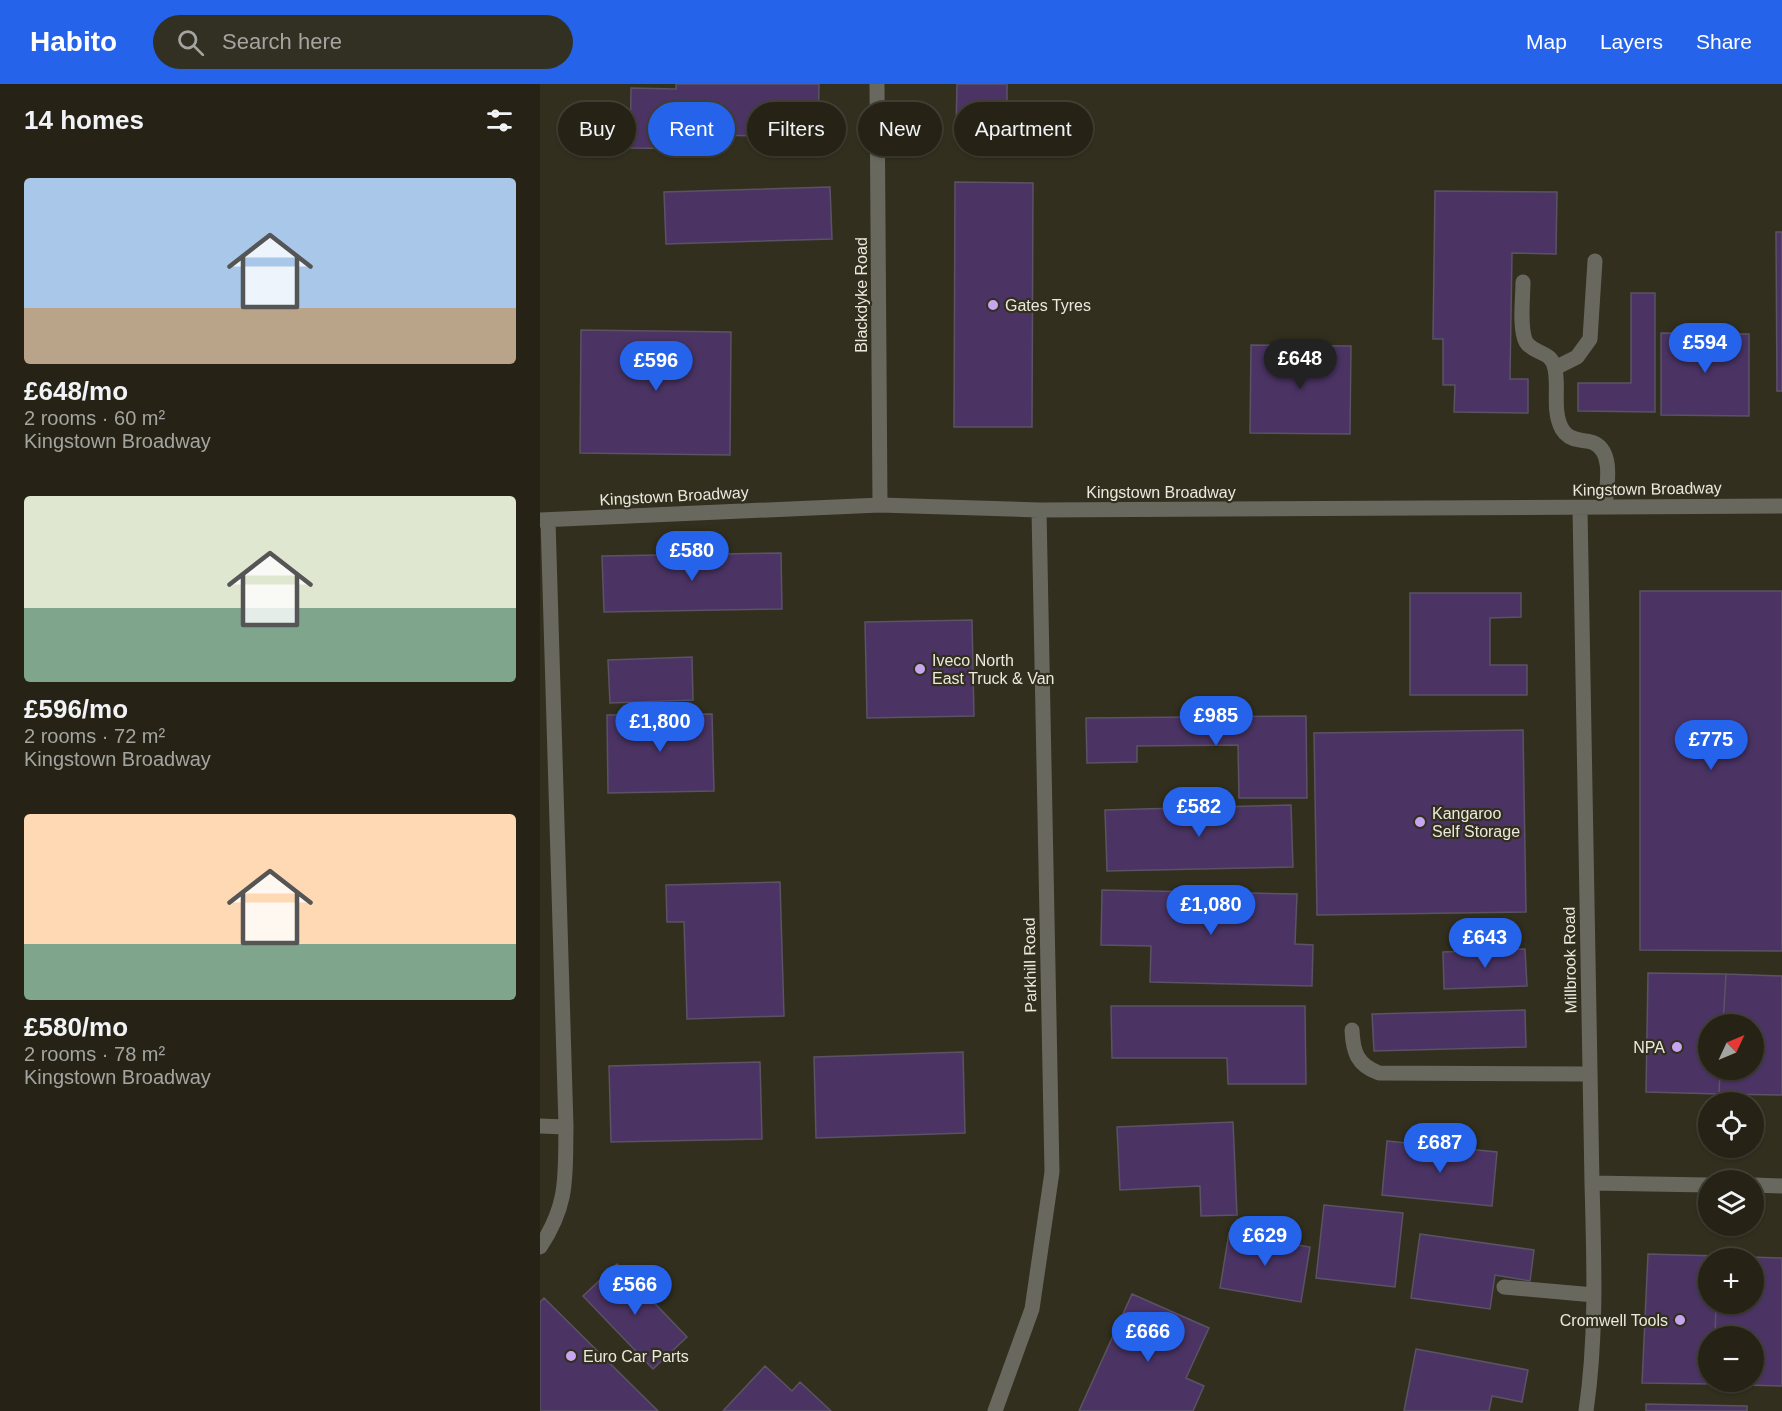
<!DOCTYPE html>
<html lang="en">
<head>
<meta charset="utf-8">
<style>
  body { margin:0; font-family:Helvetica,sans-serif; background:#322f23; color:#f1f3f6; height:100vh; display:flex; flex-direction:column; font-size:22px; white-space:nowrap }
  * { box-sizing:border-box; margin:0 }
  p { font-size:20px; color:#a4a4a1 }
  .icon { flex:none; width:33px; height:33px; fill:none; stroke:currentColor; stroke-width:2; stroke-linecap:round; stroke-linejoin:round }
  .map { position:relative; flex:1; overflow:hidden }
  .side { display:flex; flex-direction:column; background:#262316; width:540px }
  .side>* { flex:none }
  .hud { position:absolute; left:18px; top:18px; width:570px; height:54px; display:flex; gap:12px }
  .needle { width:39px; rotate:46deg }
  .fabs { position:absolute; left:1158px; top:930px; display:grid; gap:12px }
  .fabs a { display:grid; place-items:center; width:66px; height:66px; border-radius:50%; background:#262316; box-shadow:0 2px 4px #0004,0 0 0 2px #424035; font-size:30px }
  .price { position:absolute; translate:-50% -51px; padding:0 14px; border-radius:21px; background:#2563eb; color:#fff; font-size:20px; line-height:39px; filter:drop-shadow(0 2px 3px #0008) }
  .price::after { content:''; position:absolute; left:50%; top:36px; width:18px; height:14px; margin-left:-9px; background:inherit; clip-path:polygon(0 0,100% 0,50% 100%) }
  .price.active { background:#222; color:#fff }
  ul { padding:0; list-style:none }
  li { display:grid; align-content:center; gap:12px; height:318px; padding:0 24px }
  li span { display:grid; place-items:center; height:186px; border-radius:6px; color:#555 }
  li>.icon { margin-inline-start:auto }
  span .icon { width:108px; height:108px; fill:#fffc; stroke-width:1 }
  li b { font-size:26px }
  h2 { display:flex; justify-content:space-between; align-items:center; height:72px; padding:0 24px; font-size:26px }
  .chip { padding:0 21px; border-radius:27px; background:#262316; box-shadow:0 2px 4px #0004,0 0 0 2px #424035; font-size:21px; line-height:54px }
  .chip.active { background:#2563eb; color:#fff }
  header { display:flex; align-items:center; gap:36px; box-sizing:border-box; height:84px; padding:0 30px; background:#2563eb; color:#fff }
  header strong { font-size:28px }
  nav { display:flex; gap:33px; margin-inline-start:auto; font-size:21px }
  .search { width:420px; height:54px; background:#322f23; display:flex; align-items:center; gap:15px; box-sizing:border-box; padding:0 21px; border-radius:33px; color:#a4a4a1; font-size:22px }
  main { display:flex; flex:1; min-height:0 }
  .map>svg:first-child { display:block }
</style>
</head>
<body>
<header>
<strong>Habito</strong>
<div class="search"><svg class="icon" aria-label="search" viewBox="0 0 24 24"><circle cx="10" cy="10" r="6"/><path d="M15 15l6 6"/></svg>Search here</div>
<nav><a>Map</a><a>Layers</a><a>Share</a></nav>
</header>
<main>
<section class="side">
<h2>14 homes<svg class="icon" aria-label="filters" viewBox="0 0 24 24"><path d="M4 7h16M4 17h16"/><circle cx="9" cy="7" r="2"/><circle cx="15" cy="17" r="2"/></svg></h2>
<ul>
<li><span style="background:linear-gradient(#a9c7e8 70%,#b9a48a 0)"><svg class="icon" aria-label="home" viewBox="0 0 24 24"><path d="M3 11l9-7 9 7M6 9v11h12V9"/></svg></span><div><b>£648/mo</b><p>2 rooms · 60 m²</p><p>Kingstown Broadway</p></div></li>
<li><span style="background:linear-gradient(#dfe7d0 60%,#7fa58c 0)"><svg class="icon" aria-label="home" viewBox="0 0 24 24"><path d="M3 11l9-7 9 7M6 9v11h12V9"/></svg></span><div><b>£596/mo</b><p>2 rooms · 72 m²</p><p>Kingstown Broadway</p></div></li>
<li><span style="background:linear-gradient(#ffd9b3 70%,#7fa58c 0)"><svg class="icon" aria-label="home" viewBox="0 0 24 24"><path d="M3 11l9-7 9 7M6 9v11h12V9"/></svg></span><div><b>£580/mo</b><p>2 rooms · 78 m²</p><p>Kingstown Broadway</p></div></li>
</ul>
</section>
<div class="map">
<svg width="1242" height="1327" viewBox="0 0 1242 1327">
  <rect width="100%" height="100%" fill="#322f1e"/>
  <path fill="#4b3464" stroke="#5a5364" stroke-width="1.5" d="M 136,0 L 279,0 L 278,53 L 166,51 L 166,65 L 90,64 L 91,4 L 136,5 Z
    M 417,0 L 467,0 L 467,48 L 416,47 Z
    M 415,98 L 493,99 L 492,343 L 414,343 Z
    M 290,103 L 292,155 L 126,160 L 124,108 Z
    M 895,107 L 1017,108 L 1016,170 L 972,169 L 970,295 L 988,295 L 988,329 L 914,328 L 915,301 L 903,301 L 903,255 L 893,255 Z
    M 1236,148 L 1242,148 L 1242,307 L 1237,307 Z
    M 1091,209 L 1115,209 L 1115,328 L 1038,327 L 1038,299 L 1091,299 Z
    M 41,246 L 191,248 L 190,371 L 40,369 Z
    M 1121,249 L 1209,250 L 1209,332 L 1121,331 Z
    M 711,261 L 811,262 L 810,350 L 710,349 Z
    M 241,469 L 242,525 L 64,528 L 62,472 Z
    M 1100,507 L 1242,507 L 1242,867 L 1100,866 Z
    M 870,509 L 981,509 L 981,533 L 950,534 L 950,581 L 987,581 L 987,611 L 870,611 Z
    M 432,536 L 434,632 L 327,634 L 325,538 Z
    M 152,573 L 153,616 L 70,619 L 68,576 Z
    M 172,630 L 174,707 L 68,709 L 67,631 Z
    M 766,632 L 767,714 L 699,714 L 698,661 L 597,662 L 597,678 L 547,679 L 546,634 Z
    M 983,646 L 986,828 L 777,831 L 774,649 Z
    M 751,721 L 753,783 L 567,787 L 565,726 Z
    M 240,798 L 244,932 L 147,935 L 144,838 L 127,838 L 126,801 Z
    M 562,806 L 757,810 L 755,860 L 773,861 L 772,902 L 610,898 L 611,862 L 561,861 Z
    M 985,865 L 987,902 L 904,905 L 903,868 Z
    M 1108,889 L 1186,890 L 1183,940 L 1168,940 L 1168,986 L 1180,986 L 1179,1010 L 1106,1008 Z
    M 1186,890 L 1242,892 L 1242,1011 L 1179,1010 L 1180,986 L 1214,986 L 1214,940 L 1183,940 Z
    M 571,922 L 765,922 L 766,1000 L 688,1000 L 687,974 L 572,974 Z
    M 985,926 L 986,963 L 834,967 L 832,930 Z
    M 423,968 L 425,1049 L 276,1054 L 274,973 Z
    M 220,978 L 222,1055 L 71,1058 L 69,982 Z
    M 693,1038 L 697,1131 L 661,1132 L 660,1102 L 580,1106 L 577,1043 Z
    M 847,1057 L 957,1068 L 952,1122 L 842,1111 Z
    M 784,1121 L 863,1129 L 855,1203 L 776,1194 Z
    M 689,1149 L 770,1163 L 761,1218 L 680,1204 Z
    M 880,1150 L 994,1166 L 990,1197 L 955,1191 L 950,1225 L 871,1214 Z
    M 1108,1170 L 1178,1172 L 1178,1174 L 1168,1174 L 1168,1220 L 1176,1220 L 1175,1252 L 1168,1252 L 1168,1298 L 1174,1298 L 1174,1300 L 1102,1299 Z
    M 1178,1172 L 1242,1174 L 1242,1302 L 1174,1300 L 1174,1298 L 1214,1298 L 1214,1252 L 1175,1252 L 1176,1220 L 1214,1220 L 1214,1174 L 1178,1174 Z
    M 77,1180 L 147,1253 L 113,1285 L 43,1212 Z
    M 592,1210 L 669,1244 L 646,1294 L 664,1302 L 653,1327 L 539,1327 Z
    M 4,1214 L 118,1327 L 0,1327 L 0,1218 Z
    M 876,1265 L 988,1286 L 982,1318 L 952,1312 L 949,1327 L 864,1327 Z
    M 225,1282 L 252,1307 L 260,1298 L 291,1327 L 183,1327 Z
    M 1106,1320 L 1207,1322 L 1207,1327 L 1106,1327 Z"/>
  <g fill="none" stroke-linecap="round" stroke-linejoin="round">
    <path stroke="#69685f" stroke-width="15" d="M 337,0 L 340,421
      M 983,198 C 983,214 979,244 986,258 C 994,271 1012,266 1015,285 C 1019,304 1012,327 1022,345 C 1026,352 1032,355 1040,356 C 1044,357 1050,357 1054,359 C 1075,369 1066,405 1065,423
      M 1015,284 L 1037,273 L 1050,255 L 1055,177
      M 1040,424 L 1052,1099 C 1054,1175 1057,1252 1046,1327
      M 0,436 L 340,421 L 499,426 L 1242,422
      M 812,946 C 813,968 817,981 839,989 L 1050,990
      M 0,1042 L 26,1043
      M 1052,1099 L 1168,1101
      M 1214,1101 L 1242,1102
      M 0,1163 C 29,1120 25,1092 26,1043 L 8,436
      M 964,1203 L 1054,1211
      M 455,1327 L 492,1225 L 512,1088 L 499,426"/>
  </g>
  <g fill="#c7a6ef" stroke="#322f1e" stroke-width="2">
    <circle cx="453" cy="221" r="6"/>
    <circle cx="380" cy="585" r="6"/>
    <circle cx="880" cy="738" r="6"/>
    <circle cx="1137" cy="963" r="6"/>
    <circle cx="1140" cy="1236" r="6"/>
    <circle cx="31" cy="1272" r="6"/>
  </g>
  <g text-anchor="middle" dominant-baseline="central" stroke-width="4.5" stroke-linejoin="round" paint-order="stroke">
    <g font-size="16" fill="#ebe9de" stroke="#322f1e">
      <text transform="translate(321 211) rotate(-90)">Blackdyke Road</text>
      <text transform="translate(1107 405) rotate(-1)">Kingstown Broadway</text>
      <text x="621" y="408">Kingstown Broadway</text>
      <text transform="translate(134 412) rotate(-3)">Kingstown Broadway</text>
      <text transform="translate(1030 876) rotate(-91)">Millbrook Road</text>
      <text transform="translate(490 881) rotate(-91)">Parkhill Road</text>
    </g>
    <g font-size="16" fill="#ebe9de" stroke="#322f1e" text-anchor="start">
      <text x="465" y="221">Gates Tyres</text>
      <text x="392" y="576">Iveco North<tspan x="392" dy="18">East Truck &amp; Van</tspan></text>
      <text x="892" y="729">Kangaroo<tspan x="892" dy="18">Self Storage</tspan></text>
      <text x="1125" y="963" text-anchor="end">NPA</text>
      <text x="1128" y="1236" text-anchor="end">Cromwell Tools</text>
      <text x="43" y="1272">Euro Car Parts</text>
    </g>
  </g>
</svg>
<div class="fabs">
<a><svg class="needle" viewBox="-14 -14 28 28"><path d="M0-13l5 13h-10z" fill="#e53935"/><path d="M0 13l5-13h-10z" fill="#a4a4a1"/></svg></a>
<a><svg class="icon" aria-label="locate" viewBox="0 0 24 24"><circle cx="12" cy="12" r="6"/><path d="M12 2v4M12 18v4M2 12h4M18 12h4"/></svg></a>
<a><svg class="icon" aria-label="layers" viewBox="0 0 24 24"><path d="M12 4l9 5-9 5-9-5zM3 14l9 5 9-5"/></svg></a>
<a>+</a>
<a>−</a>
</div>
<b class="price" style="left:1165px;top:290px">£594</b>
<b class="price active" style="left:760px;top:306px">£648</b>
<b class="price" style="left:116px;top:308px">£596</b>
<b class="price" style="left:152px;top:498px">£580</b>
<b class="price" style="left:676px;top:663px">£985</b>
<b class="price" style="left:120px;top:669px">£1,800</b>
<b class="price" style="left:1171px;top:687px">£775</b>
<b class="price" style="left:659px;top:754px">£582</b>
<b class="price" style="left:671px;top:852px">£1,080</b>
<b class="price" style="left:945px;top:885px">£643</b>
<b class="price" style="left:900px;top:1090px">£687</b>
<b class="price" style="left:725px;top:1183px">£629</b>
<b class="price" style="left:95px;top:1232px">£566</b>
<b class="price" style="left:608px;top:1279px">£666</b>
<div class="hud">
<a class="chip">Buy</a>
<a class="chip active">Rent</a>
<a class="chip">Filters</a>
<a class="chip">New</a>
<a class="chip">Apartment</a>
</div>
</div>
</main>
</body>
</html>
